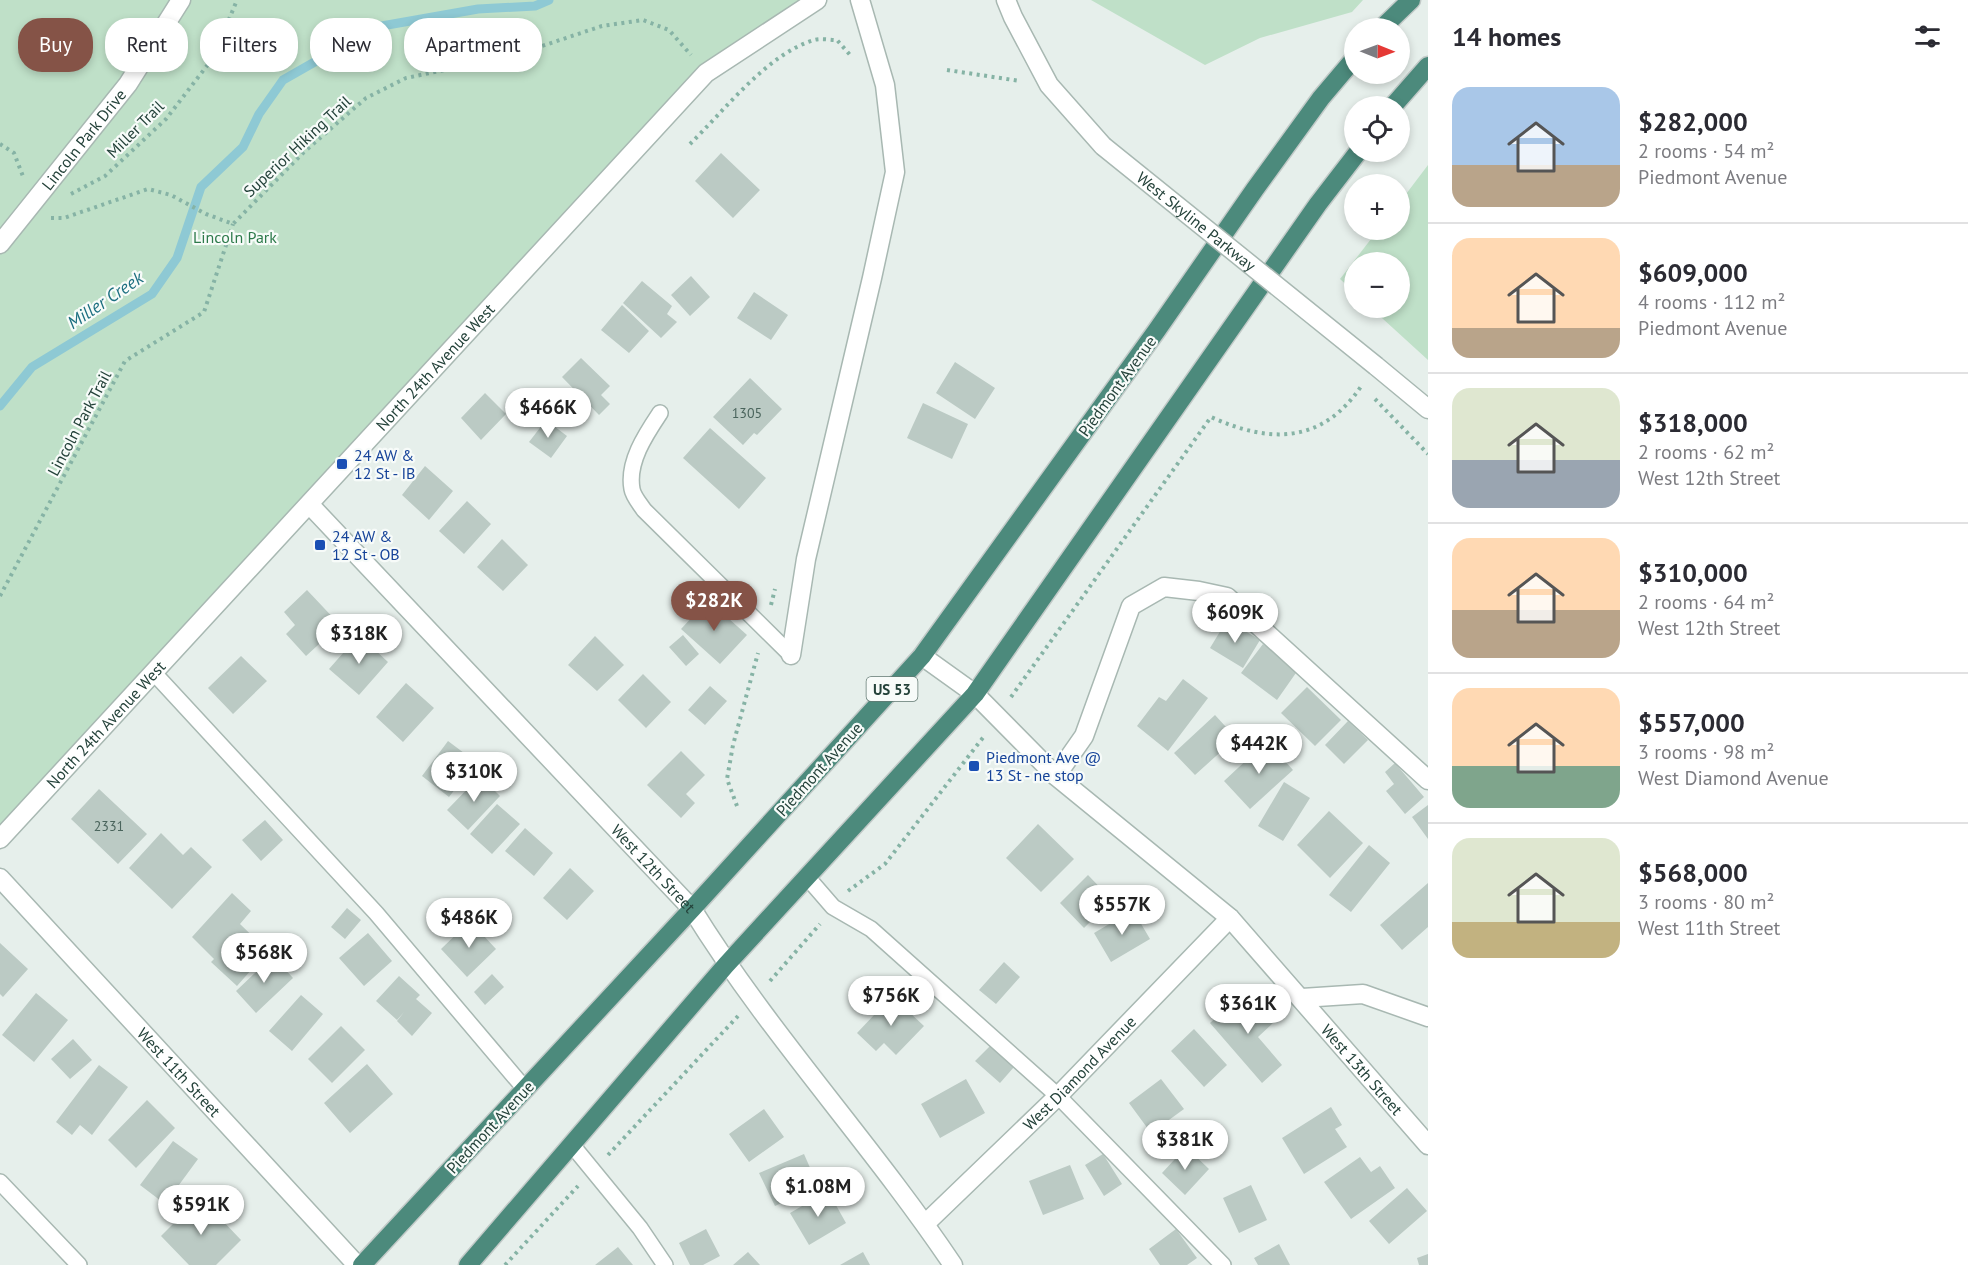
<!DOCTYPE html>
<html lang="en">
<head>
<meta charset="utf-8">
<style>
  body { margin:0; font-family:"PT Sans",sans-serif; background:#f2f2f3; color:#2b2b33; height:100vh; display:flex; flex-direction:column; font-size:22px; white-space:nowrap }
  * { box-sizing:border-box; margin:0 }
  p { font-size:20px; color:#7c7c81 }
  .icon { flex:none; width:33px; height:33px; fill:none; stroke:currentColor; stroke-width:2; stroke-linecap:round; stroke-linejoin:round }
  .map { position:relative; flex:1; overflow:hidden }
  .sheet { display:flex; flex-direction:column; background:#fff; width:540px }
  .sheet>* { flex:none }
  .top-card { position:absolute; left:18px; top:18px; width:570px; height:54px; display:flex; gap:12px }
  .needle { width:39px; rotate:91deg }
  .buttons { position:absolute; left:1344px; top:18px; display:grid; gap:12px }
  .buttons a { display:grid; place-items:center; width:66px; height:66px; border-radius:50%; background:#fff; box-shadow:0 3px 9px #0003; font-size:30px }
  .price { position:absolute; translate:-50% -51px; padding:0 14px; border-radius:21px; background:#fff; color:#222; font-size:20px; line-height:39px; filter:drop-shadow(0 2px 3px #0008) }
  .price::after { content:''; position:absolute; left:50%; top:36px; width:18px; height:14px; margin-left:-9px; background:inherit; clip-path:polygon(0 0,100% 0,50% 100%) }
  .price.on { background:#855347; color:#fff }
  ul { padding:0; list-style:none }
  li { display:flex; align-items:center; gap:18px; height:150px; padding:0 24px }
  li+li { border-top:2px solid #e1e1e2 }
  li span { display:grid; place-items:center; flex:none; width:168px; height:120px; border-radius:18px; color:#555 }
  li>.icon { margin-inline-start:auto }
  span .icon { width:72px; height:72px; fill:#fffc; stroke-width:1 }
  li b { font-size:26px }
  h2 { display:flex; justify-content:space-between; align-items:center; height:72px; padding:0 24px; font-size:26px }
  .pill { padding:0 21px; border-radius:24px; background:#fff; box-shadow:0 3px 9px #0003; font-size:21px; line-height:54px }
  .pill.on { background:#855347; color:#fff }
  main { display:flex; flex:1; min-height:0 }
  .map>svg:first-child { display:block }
</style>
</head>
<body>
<main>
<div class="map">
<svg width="1428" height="1265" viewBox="0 0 1428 1265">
  <rect width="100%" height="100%" fill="#e6efeb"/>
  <path fill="#bfe0c8" d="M 0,0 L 813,0 L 706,73 L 0,839 Z
    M 1091,0 L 1363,0 L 1352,12 L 1260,38 L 1205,65 Z
    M 1428,165 L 1428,360 L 1371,308 L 1400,308 L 1400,262 L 1354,262 L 1354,292 L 1340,279 L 1378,230 L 1400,230 L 1400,202 Z"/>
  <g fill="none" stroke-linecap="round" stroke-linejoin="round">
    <path stroke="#8ec9d4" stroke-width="9" d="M 0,406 L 32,367 L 152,294 L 177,258 L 201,187 L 243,147 L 259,114 L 283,80 L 376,27 L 478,9 L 535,6 L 549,0"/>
  </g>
  <path fill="#bbcac4" d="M 721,153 L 760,190 L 733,218 L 695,181 Z
    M 691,276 L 710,297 L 690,316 L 671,295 Z
    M 642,281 L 672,306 L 667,314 L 677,322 L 661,338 L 623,303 Z
    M 754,292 L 788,315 L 771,340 L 737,318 Z
    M 622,305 L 649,331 L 629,353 L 601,330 Z
    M 581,358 L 610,386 L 601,395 L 610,404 L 599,415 L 562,377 Z
    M 955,362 L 995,388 L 975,419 L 936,393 Z
    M 750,378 L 782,409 L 757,435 L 754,433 L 743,445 L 713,417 Z
    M 485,393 L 506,414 L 481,440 L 461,418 Z
    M 923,403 L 968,424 L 952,459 L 907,438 Z
    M 546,420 L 567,436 L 551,458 L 529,442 Z
    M 710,428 L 766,478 L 739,509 L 683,458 Z
    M 425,466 L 453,491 L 429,520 L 402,495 Z
    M 467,501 L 491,524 L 464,554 L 439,531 Z
    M 502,539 L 528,565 L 503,591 L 477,567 Z
    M 307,590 L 340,625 L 306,656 L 286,634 L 295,625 L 284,612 Z
    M 708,600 L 747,635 L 720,664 L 681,629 Z
    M 1227,620 L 1260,640 L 1243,668 L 1210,648 Z
    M 359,635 L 388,662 L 359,695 L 329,669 Z
    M 683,635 L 699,654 L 686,666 L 669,647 Z
    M 595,636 L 624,665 L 597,691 L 568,665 Z
    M 1263,644 L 1298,670 L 1277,700 L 1241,673 Z
    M 241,656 L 267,681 L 233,714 L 208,688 Z
    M 643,674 L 671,702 L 646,728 L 618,700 Z
    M 1183,679 L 1208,698 L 1168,751 L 1137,726 L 1159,697 L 1166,701 Z
    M 406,683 L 434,708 L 403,742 L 376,717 Z
    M 710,686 L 727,701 L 705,725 L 688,710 Z
    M 1307,687 L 1341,720 L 1315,746 L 1281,713 Z
    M 1215,715 L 1236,738 L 1195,775 L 1174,753 Z
    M 1348,721 L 1368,740 L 1344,764 L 1325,745 Z
    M 448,741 L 476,762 L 449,797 L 422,776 Z
    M 1267,741 L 1293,770 L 1250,809 L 1224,781 Z
    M 681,751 L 705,775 L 686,794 L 695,803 L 681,818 L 647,785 Z
    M 1395,763 L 1424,797 L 1405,814 L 1386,791 L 1394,784 L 1385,772 Z
    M 480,776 L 500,796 L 468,830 L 447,810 Z
    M 1284,782 L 1310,798 L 1283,841 L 1258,826 Z
    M 99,789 L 147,834 L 118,864 L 71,819 Z
    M 497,804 L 520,824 L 492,854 L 470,834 Z
    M 1428,805 L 1428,839 L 1412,817 Z
    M 1329,811 L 1363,843 L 1330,878 L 1297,845 Z
    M 265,820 L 283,840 L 261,861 L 242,840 Z
    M 1038,824 L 1074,859 L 1041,892 L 1006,858 Z
    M 525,828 L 553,853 L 534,876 L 505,851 Z
    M 161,833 L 183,855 L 191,847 L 212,867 L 172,909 L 129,868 Z
    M 1369,845 L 1390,863 L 1351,912 L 1329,895 Z
    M 570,868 L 594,891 L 567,920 L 543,898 Z
    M 1088,875 L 1112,900 L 1084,928 L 1060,903 Z
    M 1428,883 L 1428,927 L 1402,950 L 1380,925 Z
    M 232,893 L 251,911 L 240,924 L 268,951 L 237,986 L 211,962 L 214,959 L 192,937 Z
    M 347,908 L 361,920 L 345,939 L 331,927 Z
    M 1133,910 L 1150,939 L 1111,962 L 1094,933 Z
    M 470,921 L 496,949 L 467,977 L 441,949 Z
    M 368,933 L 392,961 L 364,986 L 339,958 Z
    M 0,943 L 28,969 L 3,997 L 0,994 Z
    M 273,956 L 293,978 L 256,1013 L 236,991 Z
    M 1004,962 L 1020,977 L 996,1004 L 979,990 Z
    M 492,974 L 504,987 L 485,1005 L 474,992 Z
    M 399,976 L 420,995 L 416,999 L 432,1013 L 412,1036 L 397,1021 L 404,1012 L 397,1020 L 376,1001 Z
    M 1247,990 L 1274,1022 L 1258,1037 L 1282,1065 L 1262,1083 L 1210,1023 Z
    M 36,993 L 68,1020 L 34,1062 L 2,1035 Z
    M 301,995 L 323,1014 L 292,1051 L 269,1031 Z
    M 892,996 L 924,1026 L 896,1055 L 884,1043 L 876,1051 L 857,1033 Z
    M 341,1026 L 365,1050 L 332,1083 L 308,1059 Z
    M 1194,1029 L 1227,1065 L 1204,1087 L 1171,1051 Z
    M 73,1039 L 92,1060 L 70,1079 L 51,1059 Z
    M 990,1046 L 1014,1067 L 1000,1083 L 975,1061 Z
    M 367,1064 L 393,1094 L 350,1133 L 324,1103 Z
    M 99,1065 L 128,1087 L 92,1135 L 80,1125 L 72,1135 L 56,1122 Z
    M 966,1079 L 985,1113 L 940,1138 L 921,1104 Z
    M 1161,1079 L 1184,1109 L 1151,1133 L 1129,1103 Z
    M 147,1100 L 175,1128 L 136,1168 L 108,1140 Z
    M 1331,1107 L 1342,1125 L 1335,1129 L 1347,1147 L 1304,1174 L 1282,1138 Z
    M 764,1109 L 784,1137 L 749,1162 L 729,1134 Z
    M 173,1141 L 198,1159 L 165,1204 L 140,1185 Z
    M 1186,1147 L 1209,1169 L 1185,1195 L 1162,1173 Z
    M 804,1154 L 818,1186 L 775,1206 L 759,1173 Z
    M 1103,1154 L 1122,1184 L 1104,1196 L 1085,1165 Z
    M 1360,1157 L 1371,1172 L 1380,1166 L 1395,1188 L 1351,1219 L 1324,1182 Z
    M 1070,1165 L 1084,1199 L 1043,1215 L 1029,1181 Z
    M 1251,1185 L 1267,1220 L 1239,1233 L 1223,1198 Z
    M 1407,1188 L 1427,1211 L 1389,1244 L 1369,1221 Z
    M 828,1191 L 846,1223 L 809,1245 L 790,1213 Z
    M 200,1197 L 241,1240 L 216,1265 L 189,1265 L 161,1236 Z
    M 706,1229 L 720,1256 L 703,1265 L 690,1265 L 679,1243 Z
    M 1176,1229 L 1197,1258 L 1187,1265 L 1160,1265 L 1149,1249 Z
    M 1279,1244 L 1290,1265 L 1258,1265 L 1254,1258 Z
    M 618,1247 L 633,1265 L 595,1265 Z
    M 748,1252 L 760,1265 L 733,1265 Z
    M 863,1252 L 870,1265 L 840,1265 Z
    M 1428,1254 L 1428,1265 L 1419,1265 L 1417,1258 Z"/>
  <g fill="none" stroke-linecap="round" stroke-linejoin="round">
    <g stroke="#a8b8b2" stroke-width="18">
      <path id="service" d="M 660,413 C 646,434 627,462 632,489 C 633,496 640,504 644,510 L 791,655
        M 154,673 L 376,913 L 525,1089
        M 807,877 L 833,907 L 871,929 L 1058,1096 L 1223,1265
        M 572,1145 L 640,1228 L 665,1265
        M 0,1182 L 79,1265"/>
    </g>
    <g stroke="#a8b8b2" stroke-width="21">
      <g id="minor">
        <path id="s1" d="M 0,244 L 128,84 L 181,0"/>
        <path id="s2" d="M 310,505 L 692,909 C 770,1035 871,1143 953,1265"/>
        <path d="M 791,655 L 806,559 L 872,278 L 895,172 L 885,85 L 860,0"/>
        <path id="s3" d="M 922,656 L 975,694 L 1056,776 L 1230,918 L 1428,1145"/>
        <path d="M 1056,776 L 1084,736 L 1131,606 L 1164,587 L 1199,591 L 1227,597 L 1428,780"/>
        <path id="s4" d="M 0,878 L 357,1265"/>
        <path d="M 1302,998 L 1363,994 L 1428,1017"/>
        <path id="s5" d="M 925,1224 L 1058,1096 L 1230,918"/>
      </g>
    </g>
    <g stroke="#a8b8b2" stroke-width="21">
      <g id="tertiary">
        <path d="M 1006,0 L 1013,17 L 1049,85 L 1103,146"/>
        <path d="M 1376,366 L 1428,409"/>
        <path id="s6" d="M 0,839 L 706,73 L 817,0"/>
      </g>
    </g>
    <g stroke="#c2cac8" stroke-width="21">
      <path id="trunk" d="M 1382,28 L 1411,0
        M 1393,106 L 1428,66
        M 362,1265 L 692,909 L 922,656 L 1157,330 L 1255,189 L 1321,98 L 1354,59
        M 468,1265 L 726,965 L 975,694 L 1318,204 L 1358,152"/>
    </g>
    <path stroke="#86b3a5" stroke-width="4" stroke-dasharray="3 4.5" stroke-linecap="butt" d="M 947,70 L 1020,81
      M 0,144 L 14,153 L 24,179
      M 690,144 C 724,111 767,54 814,40 C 821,38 830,40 837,40 L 851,56
      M 71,194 L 105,176 L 166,119 L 213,58 L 237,0
      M 51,218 L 64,218 L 148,189 L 171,195 L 206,214 L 233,224 L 304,152 L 366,98 L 406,78 L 512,56 L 602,26 L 643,20 L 669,30 L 691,55
      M 1375,399 L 1428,454
      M 0,596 L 125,361 L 204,312 L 233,224
      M 771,605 L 775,589
      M 1011,697 L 1211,417 C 1270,444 1323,444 1362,385
      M 737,806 L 727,779 L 733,745 L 758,653
      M 848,891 L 885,864 L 985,735
      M 770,981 L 820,924
      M 608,1155 L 738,1016
      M 505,1265 L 578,1186"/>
    <use href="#service" stroke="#fff" stroke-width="15"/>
    <use href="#minor" stroke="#fff" stroke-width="18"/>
    <use href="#tertiary" stroke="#fff" stroke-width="18"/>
    <use href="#trunk" stroke="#4c8a7c" stroke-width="18"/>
    <g stroke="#a8b8b2" stroke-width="21" stroke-linecap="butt">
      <g id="tertiary-bridge">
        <path id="s7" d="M 1103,146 L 1376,366"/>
      </g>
    </g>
    <use href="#tertiary-bridge" stroke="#fff" stroke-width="18"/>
  </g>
  <g fill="#1a4fb4" stroke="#f7fbf9" stroke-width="2">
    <rect x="336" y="458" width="12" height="12" rx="3"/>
    <rect x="314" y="539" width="12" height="12" rx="3"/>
    <rect x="968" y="760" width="12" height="12" rx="3"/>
  </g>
  <g text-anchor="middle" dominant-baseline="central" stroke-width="4.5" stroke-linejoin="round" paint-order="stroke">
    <g font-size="14" fill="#4a645c">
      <text x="747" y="413">1305</text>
      <text x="109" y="826">2331</text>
    </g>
    <rect fill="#f7fbf9" stroke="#637a73" stroke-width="1.5" x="866.5" y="677" width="51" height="24" rx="4.5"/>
    <g font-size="15" font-weight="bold" fill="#24423a">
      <text x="892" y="689">US 53</text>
    </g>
    <g font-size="16" fill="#24423a" stroke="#f7fbf9">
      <text transform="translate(135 129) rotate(-45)">Miller Trail</text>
      <text stroke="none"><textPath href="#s1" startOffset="134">Lincoln Park Drive</textPath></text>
      <text transform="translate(297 146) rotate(-43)">Superior Hiking Trail</text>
      <text stroke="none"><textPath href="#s7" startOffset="120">West Skyline Parkway</textPath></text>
      <text stroke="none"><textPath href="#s6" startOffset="642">North 24th Avenue West</textPath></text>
      <text transform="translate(1117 386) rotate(-54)">Piedmont Avenue</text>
      <text transform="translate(79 423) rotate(-62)">Lincoln Park Trail</text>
      <text stroke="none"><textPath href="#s6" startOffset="156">North 24th Avenue West</textPath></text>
      <text transform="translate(819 769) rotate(-48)">Piedmont Avenue</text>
      <text stroke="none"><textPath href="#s2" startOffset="500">West 12th Street</textPath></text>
      <text stroke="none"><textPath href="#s3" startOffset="606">West 13th Street</textPath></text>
      <text stroke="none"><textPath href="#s4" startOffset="264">West 11th Street</textPath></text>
      <text stroke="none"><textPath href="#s5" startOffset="216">West Diamond Avenue</textPath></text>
      <text transform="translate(490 1127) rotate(-47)">Piedmont Avenue</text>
    </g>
    <g font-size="16" fill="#2d7a4b" stroke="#f7fbf9">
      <text x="235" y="237">Lincoln Park</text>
    </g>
    <g font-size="16" fill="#164399" stroke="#f7fbf9" text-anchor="start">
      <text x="354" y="455">24 AW &amp;<tspan x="354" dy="18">12 St - IB</tspan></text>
      <text x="332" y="536">24 AW &amp;<tspan x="332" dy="18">12 St - OB</tspan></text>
      <text x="986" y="757">Piedmont Ave @<tspan x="986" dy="18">13 St - ne stop</tspan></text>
    </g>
    <g font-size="18" font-style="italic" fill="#1c6f80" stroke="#f7fbf9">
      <text transform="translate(105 300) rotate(-34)">Miller Creek</text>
    </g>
  </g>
</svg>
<div class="buttons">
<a><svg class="needle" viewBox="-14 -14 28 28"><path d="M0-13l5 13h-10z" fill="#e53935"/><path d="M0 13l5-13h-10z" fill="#7c7c81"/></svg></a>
<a><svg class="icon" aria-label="locate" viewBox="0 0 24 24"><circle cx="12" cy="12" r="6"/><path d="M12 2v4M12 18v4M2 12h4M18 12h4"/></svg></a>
<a>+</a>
<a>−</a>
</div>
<b class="price" style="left:548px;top:439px">$466K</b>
<b class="price on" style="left:714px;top:632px">$282K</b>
<b class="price" style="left:1235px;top:644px">$609K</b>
<b class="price" style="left:359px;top:665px">$318K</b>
<b class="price" style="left:1259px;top:775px">$442K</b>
<b class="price" style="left:474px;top:803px">$310K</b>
<b class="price" style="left:1122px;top:936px">$557K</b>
<b class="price" style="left:469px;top:949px">$486K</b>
<b class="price" style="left:264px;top:984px">$568K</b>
<b class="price" style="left:891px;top:1027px">$756K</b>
<b class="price" style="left:1248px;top:1035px">$361K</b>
<b class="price" style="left:1185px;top:1171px">$381K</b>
<b class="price" style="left:818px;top:1218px">$1.08M</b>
<b class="price" style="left:201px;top:1236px">$591K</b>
<div class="top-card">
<a class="pill on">Buy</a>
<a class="pill">Rent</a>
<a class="pill">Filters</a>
<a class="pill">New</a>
<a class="pill">Apartment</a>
</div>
</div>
<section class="sheet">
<h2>14 homes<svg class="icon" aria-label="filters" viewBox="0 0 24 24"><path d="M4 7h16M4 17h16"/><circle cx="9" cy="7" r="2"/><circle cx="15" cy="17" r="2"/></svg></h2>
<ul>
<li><span style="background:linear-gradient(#a9c7e8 65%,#b9a48a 0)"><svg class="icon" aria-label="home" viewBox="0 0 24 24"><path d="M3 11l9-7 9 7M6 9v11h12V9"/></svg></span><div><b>$282,000</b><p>2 rooms · 54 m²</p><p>Piedmont Avenue</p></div></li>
<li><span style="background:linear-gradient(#ffd9b3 75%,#b9a48a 0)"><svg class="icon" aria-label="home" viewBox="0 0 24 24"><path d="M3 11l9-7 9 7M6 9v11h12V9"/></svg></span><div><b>$609,000</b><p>4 rooms · 112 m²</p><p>Piedmont Avenue</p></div></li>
<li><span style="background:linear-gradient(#dfe7d0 60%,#9aa5b1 0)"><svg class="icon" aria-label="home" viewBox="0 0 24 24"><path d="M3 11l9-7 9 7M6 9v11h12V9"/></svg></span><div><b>$318,000</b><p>2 rooms · 62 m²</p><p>West 12th Street</p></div></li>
<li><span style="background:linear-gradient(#ffd9b3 60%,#b9a48a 0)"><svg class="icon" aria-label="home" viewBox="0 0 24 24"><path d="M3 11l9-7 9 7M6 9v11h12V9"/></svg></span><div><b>$310,000</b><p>2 rooms · 64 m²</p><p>West 12th Street</p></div></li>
<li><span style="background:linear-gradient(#ffd9b3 65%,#7fa58c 0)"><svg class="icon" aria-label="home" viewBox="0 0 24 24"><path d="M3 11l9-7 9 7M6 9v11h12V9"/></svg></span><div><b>$557,000</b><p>3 rooms · 98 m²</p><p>West Diamond Avenue</p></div></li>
<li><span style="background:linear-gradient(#dfe7d0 70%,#c2b280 0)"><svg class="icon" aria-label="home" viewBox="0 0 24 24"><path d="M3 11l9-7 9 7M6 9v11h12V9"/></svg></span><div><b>$568,000</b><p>3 rooms · 80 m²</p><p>West 11th Street</p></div></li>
</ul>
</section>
</main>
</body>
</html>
